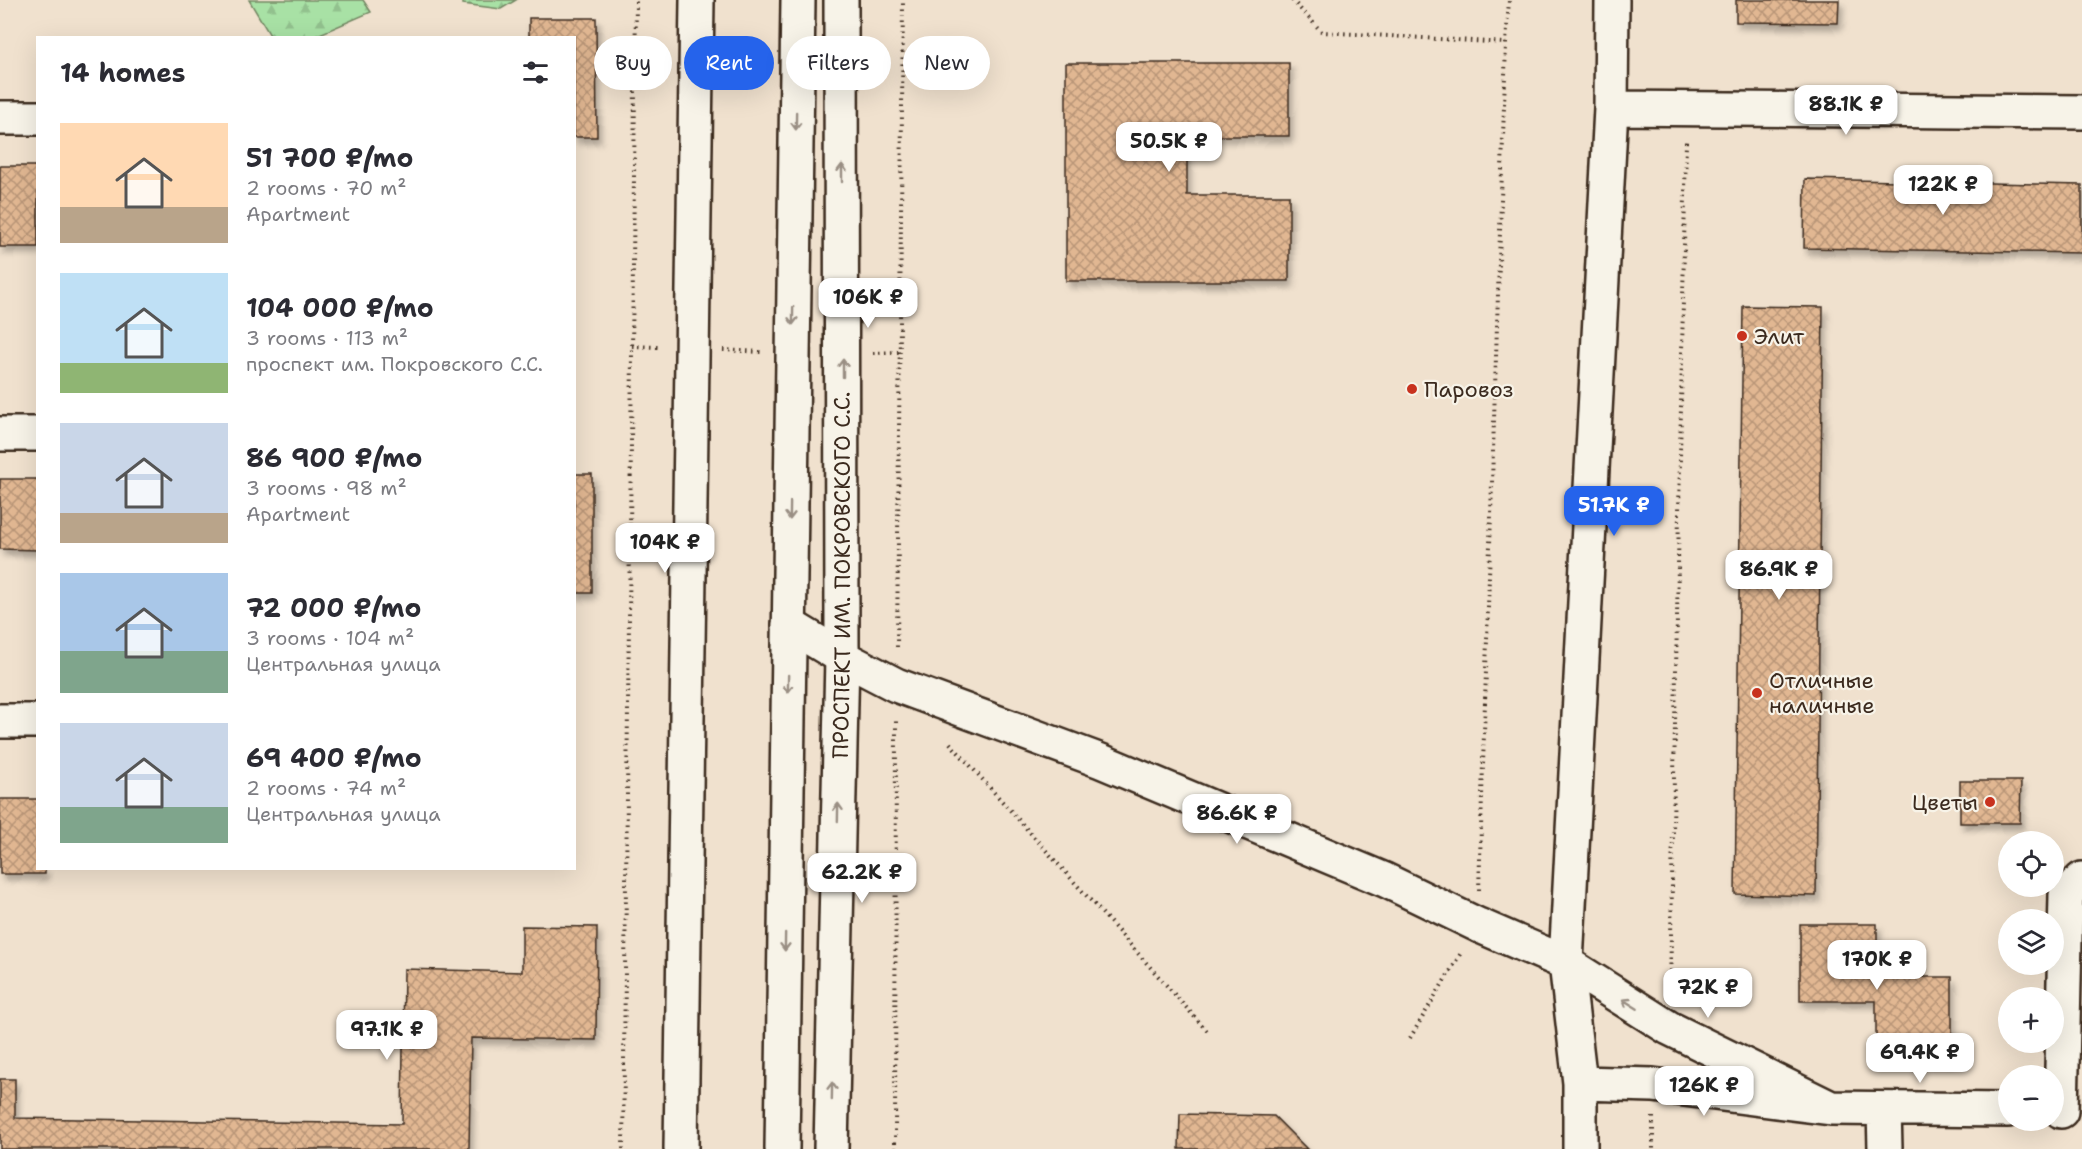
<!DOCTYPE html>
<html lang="en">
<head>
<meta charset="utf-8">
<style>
  body { margin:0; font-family:"Shantell Sans",sans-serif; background:#f7f7f7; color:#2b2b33; height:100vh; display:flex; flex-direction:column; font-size:22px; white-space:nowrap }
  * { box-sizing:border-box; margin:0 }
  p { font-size:20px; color:#7c7c81 }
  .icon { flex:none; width:33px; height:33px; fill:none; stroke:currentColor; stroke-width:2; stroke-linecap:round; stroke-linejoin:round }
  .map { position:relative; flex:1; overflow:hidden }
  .sheet { position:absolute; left:36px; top:36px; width:540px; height:834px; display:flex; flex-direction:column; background:#fff; border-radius:0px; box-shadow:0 6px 24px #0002 }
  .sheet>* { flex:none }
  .top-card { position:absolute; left:594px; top:36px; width:570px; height:54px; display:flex; gap:12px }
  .tools { position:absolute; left:1998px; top:831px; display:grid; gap:12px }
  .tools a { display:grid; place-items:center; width:66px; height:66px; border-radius:50%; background:#fff; box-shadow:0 6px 24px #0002; font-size:30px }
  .price { position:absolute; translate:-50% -51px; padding:0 14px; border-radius:12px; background:#fff; color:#222; font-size:20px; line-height:39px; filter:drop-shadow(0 2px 3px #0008) }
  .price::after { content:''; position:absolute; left:50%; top:36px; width:18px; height:14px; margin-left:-9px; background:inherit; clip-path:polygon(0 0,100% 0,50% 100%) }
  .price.current { background:#2563eb; color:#fff }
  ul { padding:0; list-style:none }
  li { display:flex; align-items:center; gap:18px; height:150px; padding:0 24px }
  li span { display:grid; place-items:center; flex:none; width:168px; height:120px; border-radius:0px; color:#555 }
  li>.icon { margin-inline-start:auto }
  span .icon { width:72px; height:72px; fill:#fffc; stroke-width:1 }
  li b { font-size:26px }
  h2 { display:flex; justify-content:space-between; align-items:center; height:72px; padding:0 24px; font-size:26px }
  .chip { padding:0 21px; border-radius:27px; background:#fff; box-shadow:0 6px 24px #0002; font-size:21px; line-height:54px }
  .chip.current { background:#2563eb; color:#fff }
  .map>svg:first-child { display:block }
</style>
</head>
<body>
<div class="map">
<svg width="2082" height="1149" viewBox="0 0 2082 1149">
  <defs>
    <pattern id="forest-firs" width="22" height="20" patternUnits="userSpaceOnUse" patternTransform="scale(1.5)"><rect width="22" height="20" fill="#a8e1a5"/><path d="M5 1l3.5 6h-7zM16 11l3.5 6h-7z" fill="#92c18e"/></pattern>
    <pattern id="building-cross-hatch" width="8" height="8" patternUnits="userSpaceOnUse" patternTransform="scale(1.5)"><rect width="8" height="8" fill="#e1b792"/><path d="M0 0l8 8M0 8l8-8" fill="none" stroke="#b89577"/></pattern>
    <filter id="shadow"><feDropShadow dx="3.5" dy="6" stdDeviation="3" flood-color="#0004"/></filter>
  </defs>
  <rect width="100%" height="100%" fill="#f0e1ce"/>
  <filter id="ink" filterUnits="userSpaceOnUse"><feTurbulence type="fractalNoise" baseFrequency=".0167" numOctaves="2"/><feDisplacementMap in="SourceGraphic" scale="12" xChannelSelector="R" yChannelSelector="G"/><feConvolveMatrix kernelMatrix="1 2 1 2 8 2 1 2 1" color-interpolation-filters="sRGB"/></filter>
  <g filter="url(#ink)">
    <path fill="url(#forest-firs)" stroke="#728662" stroke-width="1.5" d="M 249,0 L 363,0 L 371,12 L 313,37 L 271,37 Z
      M 463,0 L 516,0 L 501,9 L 463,4 Z"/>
    <path fill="url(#building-cross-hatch)" stroke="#3b2a1e" stroke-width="1.5" filter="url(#shadow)" d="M 1736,0 L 1839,0 L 1838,23 L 1736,22 Z
      M 529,18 L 596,18 L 597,137 L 574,137 L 574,38 L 529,38 Z
      M 1066,63 L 1289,63 L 1289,136 L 1187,136 L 1187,195 L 1289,195 L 1289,281 L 1066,281 Z
      M 0,166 L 38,166 L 38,247 L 0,247 Z
      M 1805,179 L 2082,185 L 2082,253 L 1804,248 Z
      M 1743,306 L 1823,307 L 1816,896 L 1735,894 Z
      M 574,474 L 592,474 L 592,593 L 574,593 Z
      M 0,479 L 38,479 L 38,550 L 0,549 Z
      M 1960,781 L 2021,781 L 2020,823 L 1960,823 Z
      M 0,799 L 38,799 L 38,868 L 45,868 L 45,874 L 0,874 Z
      M 1800,924 L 1877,924 L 1877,977 L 1952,977 L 1952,1059 L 1876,1059 L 1876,1001 L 1800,1001 Z
      M 522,926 L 597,927 L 596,1040 L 471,1038 L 469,1149 L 0,1149 L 0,1079 L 15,1079 L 15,1118 L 402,1124 L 404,969 L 522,972 Z
      M 1180,1114 L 1274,1116 L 1307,1149 L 1179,1149 Z"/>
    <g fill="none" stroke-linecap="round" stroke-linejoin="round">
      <g stroke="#3b2a1e" stroke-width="38">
        <path id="minor" d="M 1612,0 L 1611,108 L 1566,963 L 1669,1028 L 1831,1108
          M 1611,108 L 2082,112
          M 0,118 L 38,118
          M 0,434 L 38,434
          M 789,625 L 842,657 L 896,685 L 1101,761 L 1385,880 L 1478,925 L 1566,963 L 1580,1083 L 1580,1149
          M 0,721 L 38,721
          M 1580,1083 L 1653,1085 L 1831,1108 L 2008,1110
          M 1884,1109 L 1885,1149
          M 2061,1111 L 2066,895 L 2082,879
          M 681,1149 L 697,0"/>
      </g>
      <g stroke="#3b2a1e" stroke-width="38">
        <g id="major">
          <path d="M 782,1149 L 798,0"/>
          <path id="s1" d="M 831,1149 L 842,657 L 841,0"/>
        </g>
      </g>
      <path stroke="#3b2a1e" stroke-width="4" stroke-dasharray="1.5 4.5" stroke-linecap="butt" d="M 1292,0 L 1322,32 L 1506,43
        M 632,346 L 659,347
        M 723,350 L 761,352
        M 873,353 L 900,352
        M 897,647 L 903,0
        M 950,743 L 1209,1033
        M 1479,890 L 1506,43 L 1509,0
        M 1670,989 L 1686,141
        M 1410,1038 L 1461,953
        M 1653,1117 L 1653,1149
        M 623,1149 L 636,0
        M 895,1149 L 896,721"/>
      <use href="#minor" stroke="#f7f3e8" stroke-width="33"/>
      <use href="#major" stroke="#f7f3e8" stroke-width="33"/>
    </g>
    <defs><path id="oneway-shaft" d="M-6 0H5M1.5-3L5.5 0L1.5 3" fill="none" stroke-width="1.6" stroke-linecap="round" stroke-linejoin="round" transform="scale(1.5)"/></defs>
    <g stroke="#998e83">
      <use href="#oneway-shaft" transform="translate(796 121) rotate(91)"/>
      <use href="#oneway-shaft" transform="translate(842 173) rotate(-90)"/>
      <use href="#oneway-shaft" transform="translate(793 316) rotate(91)"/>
      <use href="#oneway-shaft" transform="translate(843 368) rotate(-90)"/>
      <use href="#oneway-shaft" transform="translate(790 511) rotate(91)"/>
      <use href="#oneway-shaft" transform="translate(788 684) rotate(91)"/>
      <use href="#oneway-shaft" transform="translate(838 812) rotate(-89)"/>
      <use href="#oneway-shaft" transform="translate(785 942) rotate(91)"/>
      <use href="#oneway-shaft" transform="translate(1630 1004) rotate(-148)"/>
      <use href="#oneway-shaft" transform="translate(832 1091) rotate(-89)"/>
    </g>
  </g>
  <g fill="#c8321e" stroke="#f7f3e8" stroke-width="2">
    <circle cx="1742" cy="336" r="6"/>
    <circle cx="1412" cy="389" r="6"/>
    <circle cx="1757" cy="693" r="6"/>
    <circle cx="1990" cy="802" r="6"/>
  </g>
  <g text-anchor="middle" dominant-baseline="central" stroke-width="4.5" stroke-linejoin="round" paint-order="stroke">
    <g font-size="22" fill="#3b2a1e" stroke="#f7f3e8" text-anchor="start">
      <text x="1754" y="336">Элит</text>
      <text x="1424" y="389">Паровоз</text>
      <text x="1769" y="680">Отличные<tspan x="1769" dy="25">наличные</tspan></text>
      <text x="1978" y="802" text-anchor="end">Цветы</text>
    </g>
    <g font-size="22" fill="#3b2a1e" stroke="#f7f3e8">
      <text stroke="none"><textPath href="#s1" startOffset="574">ПРОСПЕКТ ИМ. ПОКРОВСКОГО С.С.</textPath></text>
    </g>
  </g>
</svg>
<div class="tools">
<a><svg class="icon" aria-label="locate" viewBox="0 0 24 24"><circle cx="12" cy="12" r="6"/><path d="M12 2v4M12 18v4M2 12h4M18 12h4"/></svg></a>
<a><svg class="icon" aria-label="layers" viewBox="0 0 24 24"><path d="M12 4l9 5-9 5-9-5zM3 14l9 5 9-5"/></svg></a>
<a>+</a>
<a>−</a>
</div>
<b class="price" style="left:1846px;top:136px">88.1K ₽</b>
<b class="price" style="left:1169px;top:173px">50.5K ₽</b>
<b class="price" style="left:1943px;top:216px">122K ₽</b>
<b class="price" style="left:868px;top:329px">106K ₽</b>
<b class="price current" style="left:1614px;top:537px">51.7K ₽</b>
<b class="price" style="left:665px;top:574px">104K ₽</b>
<b class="price" style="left:1779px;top:601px">86.9K ₽</b>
<b class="price" style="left:1237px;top:845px">86.6K ₽</b>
<b class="price" style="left:862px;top:904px">62.2K ₽</b>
<b class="price" style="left:1877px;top:991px">170K ₽</b>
<b class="price" style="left:1708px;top:1019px">72K ₽</b>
<b class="price" style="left:387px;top:1061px">97.1K ₽</b>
<b class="price" style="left:1920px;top:1084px">69.4K ₽</b>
<b class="price" style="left:1704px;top:1117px">126K ₽</b>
<div class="top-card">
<a class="chip">Buy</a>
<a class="chip current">Rent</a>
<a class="chip">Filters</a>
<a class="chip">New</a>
</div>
<section class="sheet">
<h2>14 homes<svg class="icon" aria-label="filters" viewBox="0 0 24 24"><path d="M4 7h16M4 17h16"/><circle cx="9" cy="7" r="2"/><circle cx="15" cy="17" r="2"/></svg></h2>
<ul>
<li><span style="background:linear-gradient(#ffd9b3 70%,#b9a48a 0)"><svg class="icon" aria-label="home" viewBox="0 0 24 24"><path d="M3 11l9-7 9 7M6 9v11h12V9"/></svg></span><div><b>51 700 ₽/mo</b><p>2 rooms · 70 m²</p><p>Apartment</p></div></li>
<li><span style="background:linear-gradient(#bfe0f5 75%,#8fb573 0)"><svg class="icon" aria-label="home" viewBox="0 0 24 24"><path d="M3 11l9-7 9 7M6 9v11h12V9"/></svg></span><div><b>104 000 ₽/mo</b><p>3 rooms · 113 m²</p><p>проспект им. Покровского С.С.</p></div></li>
<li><span style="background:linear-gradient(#c9d6e8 75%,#b9a48a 0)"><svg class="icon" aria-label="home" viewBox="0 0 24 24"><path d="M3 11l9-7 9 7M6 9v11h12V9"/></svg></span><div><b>86 900 ₽/mo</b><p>3 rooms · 98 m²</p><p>Apartment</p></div></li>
<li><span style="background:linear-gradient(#a9c7e8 65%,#7fa58c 0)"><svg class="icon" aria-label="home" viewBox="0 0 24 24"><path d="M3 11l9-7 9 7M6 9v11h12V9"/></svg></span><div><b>72 000 ₽/mo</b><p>3 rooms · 104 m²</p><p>Центральная улица</p></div></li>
<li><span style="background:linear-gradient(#c9d6e8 70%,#7fa58c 0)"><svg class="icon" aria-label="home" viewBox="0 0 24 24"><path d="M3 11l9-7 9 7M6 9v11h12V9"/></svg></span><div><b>69 400 ₽/mo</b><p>2 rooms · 74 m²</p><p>Центральная улица</p></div></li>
</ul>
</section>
</div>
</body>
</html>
